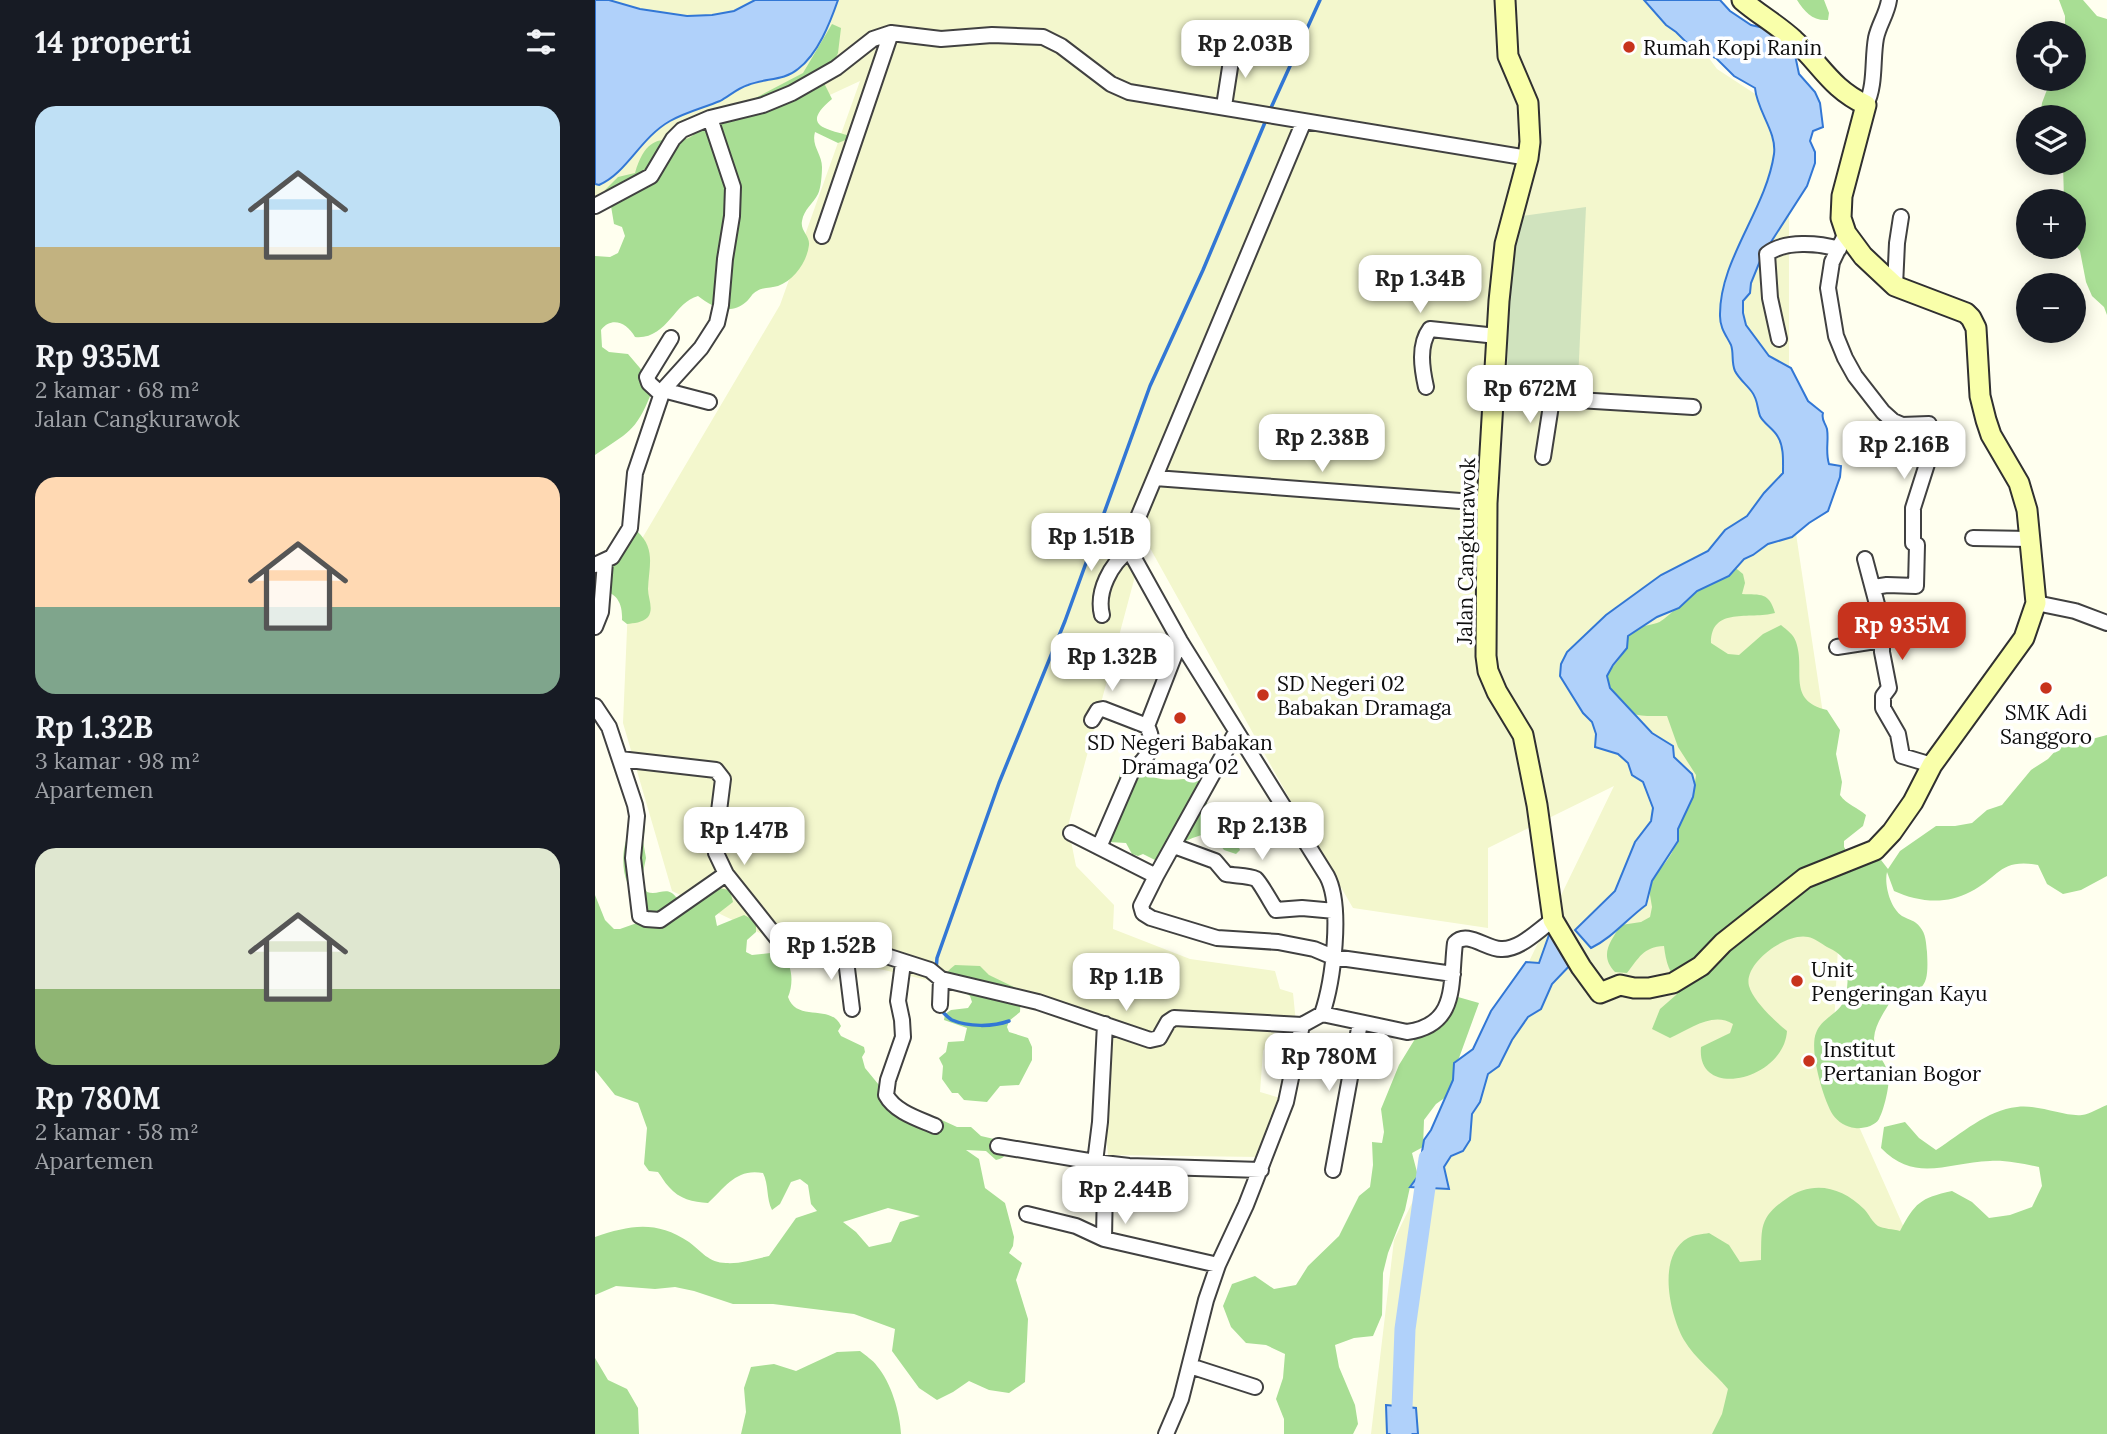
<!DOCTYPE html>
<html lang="id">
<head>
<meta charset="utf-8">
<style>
  body { margin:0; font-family:Lora,serif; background:#20242c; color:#f1f3f6; height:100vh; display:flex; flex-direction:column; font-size:26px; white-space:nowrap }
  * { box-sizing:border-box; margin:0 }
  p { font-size:23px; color:#9ea1a6 }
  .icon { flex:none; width:38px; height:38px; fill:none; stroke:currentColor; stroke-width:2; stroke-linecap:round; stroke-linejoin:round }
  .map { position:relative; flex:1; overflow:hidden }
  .sheet { display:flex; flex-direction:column; background:#171b24; width:595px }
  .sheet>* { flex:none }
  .buttons { position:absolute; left:1421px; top:21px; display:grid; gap:14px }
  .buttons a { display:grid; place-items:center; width:70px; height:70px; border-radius:50%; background:#171b24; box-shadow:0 4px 18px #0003; font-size:35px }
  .price { position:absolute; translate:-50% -60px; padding:0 16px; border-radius:14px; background:#fff; color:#222; font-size:23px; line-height:46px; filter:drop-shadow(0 2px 4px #0008) }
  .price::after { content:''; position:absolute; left:50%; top:42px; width:21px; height:16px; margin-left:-10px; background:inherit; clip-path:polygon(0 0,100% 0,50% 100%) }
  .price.selected { background:#c7331d; color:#fff }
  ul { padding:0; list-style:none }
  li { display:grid; align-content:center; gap:14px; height:371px; padding:0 35px }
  li span { display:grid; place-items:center; height:217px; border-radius:21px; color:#555 }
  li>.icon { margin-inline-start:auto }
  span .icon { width:126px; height:126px; fill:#fffc; stroke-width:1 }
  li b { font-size:30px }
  h2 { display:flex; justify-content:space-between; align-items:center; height:84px; padding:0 35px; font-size:30px }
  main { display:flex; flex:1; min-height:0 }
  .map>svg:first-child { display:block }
</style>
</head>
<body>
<main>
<section class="sheet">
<h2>14 properti<svg class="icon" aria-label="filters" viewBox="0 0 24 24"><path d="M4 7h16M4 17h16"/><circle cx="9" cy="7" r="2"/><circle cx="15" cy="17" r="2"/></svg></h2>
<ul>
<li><span style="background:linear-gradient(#bfe0f5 65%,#c2b280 0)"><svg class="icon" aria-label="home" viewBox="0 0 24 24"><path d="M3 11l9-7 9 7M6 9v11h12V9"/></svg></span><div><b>Rp 935M</b><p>2 kamar · 68 m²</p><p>Jalan Cangkurawok</p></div></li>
<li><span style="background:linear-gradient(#ffd9b3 60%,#7fa58c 0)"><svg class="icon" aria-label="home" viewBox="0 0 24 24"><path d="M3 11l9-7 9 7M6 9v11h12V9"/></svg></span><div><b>Rp 1.32B</b><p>3 kamar · 98 m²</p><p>Apartemen</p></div></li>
<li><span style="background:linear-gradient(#dfe7d0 65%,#8fb573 0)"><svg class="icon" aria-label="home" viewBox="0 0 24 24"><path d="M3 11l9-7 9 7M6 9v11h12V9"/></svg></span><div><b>Rp 780M</b><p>2 kamar · 58 m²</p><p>Apartemen</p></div></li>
</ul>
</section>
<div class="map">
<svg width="1512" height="1434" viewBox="0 0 1512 1434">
  <rect width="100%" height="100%" fill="#ffffef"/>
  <path fill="#f3f7cd" d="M 0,0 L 1071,0 L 1122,69 L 1194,116 L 1194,487 L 1248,847 L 1237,1066 L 1310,1230 L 1172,1260 L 1131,1434 L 776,1434 L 799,1240 L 1019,786 L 893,848 L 893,928 L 758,908 L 699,807 L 550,539 L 473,826 L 481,866 L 519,905 L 518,929 L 595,959 L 680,971 L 685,989 L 698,993 L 701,1023 L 685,1023 L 668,1051 L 665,1092 L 685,1098 L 665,1157 L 513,1155 L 499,1013 L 497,1018 L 198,949 L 77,891 L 28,723 L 35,559 L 185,305 L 265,81 L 0,204 Z"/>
  <path fill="#a8de94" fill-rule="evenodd" d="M 1202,0 L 1229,0 L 1234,13 L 1233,20 C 1217,21 1210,12 1202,0 Z
    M 1464,0 L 1488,0 L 1502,16 L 1512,19 L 1512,315 L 1509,307 L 1497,296 L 1491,282 L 1485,251 L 1479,243 L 1479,201 L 1469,201 L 1468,163 L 1479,163 L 1479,117 L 1445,117 L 1447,103 L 1456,79 L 1479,79 L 1479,33 L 1470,33 L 1470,16 Z
    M 237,24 L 246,28 L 243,53 L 229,83 L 237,99 C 202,128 236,129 258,137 L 243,143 L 220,132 C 216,146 227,154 227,167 C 227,174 226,188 223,194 C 218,204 209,209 207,221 C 205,231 215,236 214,245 C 212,262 199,280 183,286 C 177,288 168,287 162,291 C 157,293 155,299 151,302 C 135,316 117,307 103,296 C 79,302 72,340 40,337 C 32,323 17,316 6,330 L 7,347 L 14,352 L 33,354 L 56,381 L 68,390 L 56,394 C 40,433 33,432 0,455 L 0,256 L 15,257 L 23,253 L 30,236 L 27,227 L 19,224 L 16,206 L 9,200 L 10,190 L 23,177 L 40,173 C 56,117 86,154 102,131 C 105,127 107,120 109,116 L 153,102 L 208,73 Z
    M 42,531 C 61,549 54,565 53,589 C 53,598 59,609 53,617 C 47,623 39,623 32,624 L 27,620 C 28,601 20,590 0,590 L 0,567 L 29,532 Z
    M 1137,565 L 1148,574 L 1150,583 L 1147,594 C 1166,595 1174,592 1180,613 C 1155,620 1116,606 1116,643 L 1133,654 L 1144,655 L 1168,634 L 1186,625 C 1192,630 1199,635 1201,642 C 1211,671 1191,700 1232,710 L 1245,730 L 1241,754 L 1247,782 L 1245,795 C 1252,805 1262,807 1271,815 L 1268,826 L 1249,841 L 1249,847 L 1255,857 L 1275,862 L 1286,860 L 1293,869 L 1305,851 L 1341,826 L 1360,826 L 1377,823 L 1392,810 L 1407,805 L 1436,770 L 1453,759 L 1463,748 L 1512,735 L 1512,876 L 1486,890 L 1468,894 L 1452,884 L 1443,865 C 1404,858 1404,878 1375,892 C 1351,905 1323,902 1299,891 L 1292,872 C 1289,884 1295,908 1307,916 C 1314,920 1320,920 1325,927 C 1331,934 1331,943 1332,952 C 1334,987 1330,991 1297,999 C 1290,1011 1280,1024 1279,1038 C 1279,1051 1289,1060 1293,1072 C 1296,1082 1289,1110 1284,1119 C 1280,1126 1268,1129 1260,1128 C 1251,1127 1243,1122 1238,1115 C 1228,1099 1214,1050 1221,1033 C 1225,1021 1239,1015 1246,1006 C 1253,997 1254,975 1251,964 C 1248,955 1240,951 1232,947 C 1227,944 1219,938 1213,937 C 1192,932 1148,963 1154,986 C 1158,1001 1180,1021 1192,1031 C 1189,1080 1101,1101 1106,1047 L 1135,1033 L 1138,1024 C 1118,1011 1095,1029 1075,1038 L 1057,1029 L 1065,1009 L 1081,995 L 1086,986 C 1074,973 1071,963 1069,946 C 1048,947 1044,958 1032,973 L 1020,972 C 1004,955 1015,942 1026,925 L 1046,922 L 1055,917 L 1057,907 L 1053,883 C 1070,863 1089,847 1079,820 L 1098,797 L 1101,775 L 1083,747 L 1072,716 C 1057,716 1029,718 1020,703 C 1015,696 1014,684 1012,676 C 1016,668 1020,665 1025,658 C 1030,652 1029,643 1033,637 C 1040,626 1052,626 1062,623 C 1068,622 1085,604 1092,599 L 1094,590 Z
    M 540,763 C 559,787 581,778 607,778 L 613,808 L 616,813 L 626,821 L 634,837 L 640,839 L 645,850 L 641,854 L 629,850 L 617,834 C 603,832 571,851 560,860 L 548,854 L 543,856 L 537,854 L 531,843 L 514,842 L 525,787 L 524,774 L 534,764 Z
    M 46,822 L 50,827 L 48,841 L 51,858 L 46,882 L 52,892 C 64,896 72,885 81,897 L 88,898 L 99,893 L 112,896 L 123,888 L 135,890 L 138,902 L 120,916 L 122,926 L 149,915 L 161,921 L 161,932 L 152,940 L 151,952 L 157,955 L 184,952 C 198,962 199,983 193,997 C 202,1023 236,1003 246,1026 L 243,1031 L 246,1036 L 269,1047 L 270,1052 L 267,1057 L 270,1068 L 302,1107 L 318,1117 L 338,1116 L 362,1127 L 376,1127 L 386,1136 L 412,1142 C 412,1152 412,1158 401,1160 L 391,1151 L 371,1150 L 384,1159 L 390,1188 L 410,1203 L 419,1237 L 418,1246 L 414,1253 L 427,1263 L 421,1280 L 433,1319 L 430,1382 L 414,1393 L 394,1390 L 374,1381 L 358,1392 L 342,1400 L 324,1388 L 297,1351 L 300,1329 L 259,1314 L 178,1304 L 138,1304 L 99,1291 L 80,1287 L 60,1289 L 21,1286 L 0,1295 L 0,1237 C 35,1225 61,1220 94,1242 C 106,1251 114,1263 131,1263 C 145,1264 160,1259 174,1256 L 201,1218 L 222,1211 L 216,1204 L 213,1185 L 205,1179 L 196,1182 L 185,1204 L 177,1210 C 171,1198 174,1185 168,1173 C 142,1168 131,1186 113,1203 C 98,1202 84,1199 74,1187 C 69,1182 67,1177 63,1172 L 54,1171 L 49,1164 L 52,1128 L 43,1103 L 20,1095 L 0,1070 L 0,895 L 10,920 L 19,929 L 25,929 L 42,923 C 49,906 38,896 32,882 C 25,865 27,830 46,822 ZM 293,1208 L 325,1216 L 305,1222 L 296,1242 L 274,1247 L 261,1232 L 248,1222 Z
    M 360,965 L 385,966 L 394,975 L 423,989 L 426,994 L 425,1012 L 414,1021 L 412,1027 L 414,1032 L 433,1038 L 437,1047 L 437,1060 L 424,1085 L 405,1086 L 392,1102 L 369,1100 L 363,1093 L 357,1093 L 347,1079 L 348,1066 L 344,1058 L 351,1052 L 353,1042 L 369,1041 L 372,1028 L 349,1020 L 350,1014 L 356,1010 L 373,1008 L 377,1002 L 375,996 L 367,991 L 353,988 C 345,978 351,972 360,965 Z
    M 863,997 L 884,1003 L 864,1058 L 859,1063 L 860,1075 L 851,1097 L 841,1104 L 829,1120 L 828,1147 L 817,1153 L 823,1176 L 815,1187 L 810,1210 L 793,1253 L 788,1273 L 787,1315 L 778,1336 L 759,1338 L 740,1345 L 744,1367 L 760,1405 L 763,1424 L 758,1434 L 689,1434 L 689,1419 L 681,1399 L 688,1378 L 690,1354 L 671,1345 L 651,1343 L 636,1327 L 628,1306 L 637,1284 L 660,1276 L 679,1289 L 701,1285 L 713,1266 L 744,1236 L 764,1196 L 775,1187 L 778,1165 L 777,1142 L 787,1143 L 789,1132 L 786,1109 L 804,1065 L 831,1021 L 847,1016 Z
    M 1512,1105 L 1512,1434 L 1117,1434 L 1127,1414 L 1133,1389 C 1119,1372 1100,1359 1089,1340 C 1075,1315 1061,1256 1093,1238 C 1098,1235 1108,1234 1114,1233 L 1134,1245 L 1145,1262 L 1166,1260 C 1167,1229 1163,1218 1191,1199 C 1217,1180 1246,1186 1269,1209 C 1274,1214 1277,1222 1283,1226 C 1289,1229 1298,1229 1305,1231 C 1320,1203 1325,1198 1357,1191 L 1377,1202 L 1394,1218 L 1415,1215 L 1437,1207 L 1447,1186 L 1444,1167 C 1429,1164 1411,1160 1395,1161 C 1353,1162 1321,1184 1286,1148 L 1289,1127 L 1310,1122 L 1324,1138 L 1341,1150 C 1366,1134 1392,1110 1422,1107 C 1443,1104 1470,1117 1487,1115 C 1495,1114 1504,1108 1512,1105 Z
    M 265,1351 C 271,1356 278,1360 282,1366 C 296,1382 305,1413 306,1434 L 146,1434 L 151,1412 L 149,1388 L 156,1367 L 179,1364 L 201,1371 L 242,1352 Z
    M 0,1358 L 13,1380 L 32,1389 L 43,1408 L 44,1434 L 0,1434 Z"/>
  <path fill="#d0e3be" d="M 991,207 L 983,381 L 912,381 L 914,258 L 920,217 Z"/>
  <path fill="#b0d1fa" stroke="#3277d5" stroke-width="2" d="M 0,0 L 14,0 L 45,9 L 92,16 L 117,15 L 139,11 L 160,0 L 243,0 C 235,23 223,54 203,69 C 189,81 170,78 153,85 C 143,88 134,96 125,101 C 108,108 91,112 75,121 C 45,138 32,173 4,185 L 0,184 Z
    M 1049,0 L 1125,0 L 1135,11 L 1156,25 L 1169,28 L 1199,50 L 1204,74 L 1220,92 L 1225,103 L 1228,127 L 1218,131 L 1215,141 L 1220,152 L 1220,163 L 1212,186 L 1167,256 L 1156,283 L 1155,293 L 1148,301 L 1148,313 L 1151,325 L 1174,356 L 1196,368 L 1213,401 L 1228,413 C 1226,420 1230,422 1232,429 C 1234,441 1230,451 1234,464 L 1246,466 L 1245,477 L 1233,511 L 1214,523 L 1197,537 L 1173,544 L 1158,555 L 1149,559 L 1134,576 L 1102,591 L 1084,608 L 1062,617 L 1033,636 L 1032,648 L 1018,665 L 1012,676 L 1015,688 L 1057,733 L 1078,746 L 1079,757 L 1097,774 L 1100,785 L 1098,797 L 1083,829 L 1083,841 L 1057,881 L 1051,905 C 1032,919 1017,938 996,948 L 980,930 L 1020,891 L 1040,842 L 1056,821 L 1058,808 L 1048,782 L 1037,775 L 1033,763 L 1023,754 L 1000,747 L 1001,734 L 997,722 L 988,713 L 965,676 L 966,664 L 972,652 L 1011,615 L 1066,575 L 1113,551 L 1130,530 L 1152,516 L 1169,493 L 1188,473 C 1188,461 1189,447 1183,437 C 1179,429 1169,424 1165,416 C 1162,408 1163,400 1157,392 C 1152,385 1144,379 1140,371 C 1136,362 1139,353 1136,345 C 1131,335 1125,328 1125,316 C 1124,260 1171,210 1179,154 C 1182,132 1162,111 1160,88 L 1139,76 L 1121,58 L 1099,50 L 1081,32 L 1071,25 Z
    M 962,932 L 979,961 L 957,984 L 946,1009 L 933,1017 L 917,1040 L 904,1066 L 893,1074 L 885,1102 L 877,1114 L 875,1140 L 868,1151 L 856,1156 L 849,1167 L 854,1189 L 815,1187 L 823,1176 L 829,1140 L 836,1130 L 858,1080 L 859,1063 L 878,1049 L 896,1011 L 931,962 L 944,963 L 954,935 Z
    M 791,1405 L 821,1408 L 823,1434 L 792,1434 Z"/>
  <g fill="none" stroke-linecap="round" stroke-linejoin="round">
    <path stroke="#3277d5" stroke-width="3.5" d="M 675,110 L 725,0
      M 341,970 L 342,958 L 404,783 L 470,621 L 555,386 L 608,270 L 671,120
      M 344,1008 C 348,1012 353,1018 357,1020 C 373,1027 398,1027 414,1021"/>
    <path stroke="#b0d1fa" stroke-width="21" d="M 806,1434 L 810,1329 L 834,1159"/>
    <g stroke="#414141" stroke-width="18">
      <path id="street" d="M 1271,105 C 1281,84 1277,60 1281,38 C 1284,24 1292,14 1294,0
        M 629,106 L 638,48
        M 0,206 L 56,176 L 78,139 L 87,130 L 115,118 L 168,105 L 197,93 L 241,68 L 278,39 L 296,33 L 346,39 L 397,35 L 448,37 L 466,46 L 516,84 L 534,92 L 933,158
        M 1251,233 L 1237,262 L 1233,288 L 1241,336 L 1250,358 L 1260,376 L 1288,412 L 1298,421 L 1307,425 L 1334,424 L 1332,464 L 1318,508 L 1318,543 L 1322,545 L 1321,586 L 1292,585 L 1279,587
        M 227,236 L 296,33
        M 1300,286 L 1302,243 L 1306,217
        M 1184,339 L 1175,298 L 1172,254 C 1190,240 1224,243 1244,249
        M 831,387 C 827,369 823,345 835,329 L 902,336
        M 68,390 L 114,402
        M 66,394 L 54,383 L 52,377 L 76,338
        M 899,395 L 1098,407
        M 948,457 L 957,399
        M 560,478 L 892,503
        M 1378,538 L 1435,539
        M 1270,559 L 1287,623 L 1287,652 L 1294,688 L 1288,696 L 1288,708 L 1303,734 L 1307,756 L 1337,765
        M 0,565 L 17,557 L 35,528 L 40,473 L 68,390 L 106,348 L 122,323 L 126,305 L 130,259 L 137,216 L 138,187 L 115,118
        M 1441,603 L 1480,611 L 1512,623
        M 507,615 C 501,591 516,564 535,549
        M 0,627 L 6,612 L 10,562
        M 1242,647 L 1287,640
        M 0,706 L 14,727 L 40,805 L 42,816 L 38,858 L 45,916 L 51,919 L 65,920 L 131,874
        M 497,720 L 503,710 L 508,709 L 552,726
        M 25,759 L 121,770 L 128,779 L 120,843 L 121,853 L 131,874 L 189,947 L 282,953 L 335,970 L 346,979 L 443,1002 L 555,1040 L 564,1038 L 573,1022 L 579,1018 L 707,1025
        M 476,833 L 561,876 L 641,732
        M 505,845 L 537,771 C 553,758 562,745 552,726 L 585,641
        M 579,846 L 620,861 L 631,874 C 640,876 653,875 661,879 C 665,882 677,904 681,910 L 707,908 L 740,911
        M 561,876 L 546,906 L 548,913 L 556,918 L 622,938 L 683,942 L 719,949 L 738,957 L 858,974
        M 250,952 L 257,1009
        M 308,963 L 303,1001 L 307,1020 L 308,1037 L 293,1080 L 291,1095 C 300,1112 324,1119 340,1126
        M 345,1005 L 346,979
        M 727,1014 L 812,1032 C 864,1025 855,982 860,943 C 872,930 891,949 906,949 C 925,950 943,930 958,920
        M 403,1146 L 500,1162 L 505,1122 L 510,1024
        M 500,1162 L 534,1166 L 666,1170
        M 500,1162 L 510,1183 L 509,1239
        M 738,1170 L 765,1023
        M 432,1214 L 481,1226 L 509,1239 L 623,1265
        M 595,1366 L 660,1387
        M 571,1434 L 586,1399 L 611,1300 L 623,1265 L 651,1205 L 691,1102 L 707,1025 L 727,1014 C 738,982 748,906 732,876 L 585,641 L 536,553 L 534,539 L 709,121"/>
    </g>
    <g stroke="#303030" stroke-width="23">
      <path id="secondary" d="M 910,0 L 913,56 L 933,103 L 935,142 L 933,158 L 910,244 L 904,301 L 892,503 L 891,656 L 893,671 L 902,692 L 928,735 L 942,805 L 958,920 L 986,967 L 1005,993 L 1025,985 L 1039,988 L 1054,988 L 1078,983 L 1106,966 L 1128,943 L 1210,878 L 1280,850 L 1297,832 L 1318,802 L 1337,765 L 1429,638 L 1441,603 L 1432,510 L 1424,483 L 1396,435 L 1391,420 L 1385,396 L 1381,328 L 1376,318 L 1371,313 L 1300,286 L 1268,256 L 1251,233 L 1246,218 L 1247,196 L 1271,105 C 1235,88 1226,64 1199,40 C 1183,25 1163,14 1147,0"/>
    </g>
    <use href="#street" stroke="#fff" stroke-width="14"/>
    <use href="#secondary" stroke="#f9ffaa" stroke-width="19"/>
  </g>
  <g fill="#c7331d" stroke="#fff" stroke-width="2.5">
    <circle cx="1034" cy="47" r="7"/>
    <circle cx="1451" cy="688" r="7"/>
    <circle cx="668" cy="695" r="7"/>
    <circle cx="585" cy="718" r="7"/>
    <circle cx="1202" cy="981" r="7"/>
    <circle cx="1214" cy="1061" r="7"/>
  </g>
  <g text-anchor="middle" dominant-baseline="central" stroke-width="7" stroke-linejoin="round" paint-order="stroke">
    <g font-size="21" fill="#0e0e0e" stroke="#fff" text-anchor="start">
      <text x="1048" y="47">Rumah Kopi Ranin</text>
      <text x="682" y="683">SD Negeri 02<tspan x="682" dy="24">Babakan Dramaga</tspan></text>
      <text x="1451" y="712" text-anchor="middle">SMK Adi<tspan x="1451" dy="24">Sanggoro</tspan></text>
      <text x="585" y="742" text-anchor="middle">SD Negeri Babakan<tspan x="585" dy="24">Dramaga 02</tspan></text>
      <text x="1216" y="969">Unit<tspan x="1216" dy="24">Pengeringan Kayu</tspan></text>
      <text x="1228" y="1049">Institut<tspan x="1228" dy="24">Pertanian Bogor</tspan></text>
    </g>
    <g font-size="21" fill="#0e0e0e" stroke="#fff">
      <text transform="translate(871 551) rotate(-89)">Jalan Cangkurawok</text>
    </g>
  </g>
</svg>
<div class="buttons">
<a><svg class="icon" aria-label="locate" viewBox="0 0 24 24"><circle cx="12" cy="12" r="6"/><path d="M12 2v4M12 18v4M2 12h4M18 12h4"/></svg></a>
<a><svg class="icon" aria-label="layers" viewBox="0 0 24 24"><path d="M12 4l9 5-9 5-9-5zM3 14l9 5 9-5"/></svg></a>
<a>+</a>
<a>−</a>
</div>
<b class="price" style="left:650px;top:80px">Rp 2.03B</b>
<b class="price" style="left:825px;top:315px">Rp 1.34B</b>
<b class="price" style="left:935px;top:425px">Rp 672M</b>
<b class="price" style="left:727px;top:474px">Rp 2.38B</b>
<b class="price" style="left:1309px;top:481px">Rp 2.16B</b>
<b class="price" style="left:496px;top:573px">Rp 1.51B</b>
<b class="price selected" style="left:1307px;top:662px">Rp 935M</b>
<b class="price" style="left:517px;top:693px">Rp 1.32B</b>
<b class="price" style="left:667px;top:862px">Rp 2.13B</b>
<b class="price" style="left:149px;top:867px">Rp 1.47B</b>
<b class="price" style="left:236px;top:982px">Rp 1.52B</b>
<b class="price" style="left:531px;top:1013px">Rp 1.1B</b>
<b class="price" style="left:734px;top:1093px">Rp 780M</b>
<b class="price" style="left:530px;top:1226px">Rp 2.44B</b>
</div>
</main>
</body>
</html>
